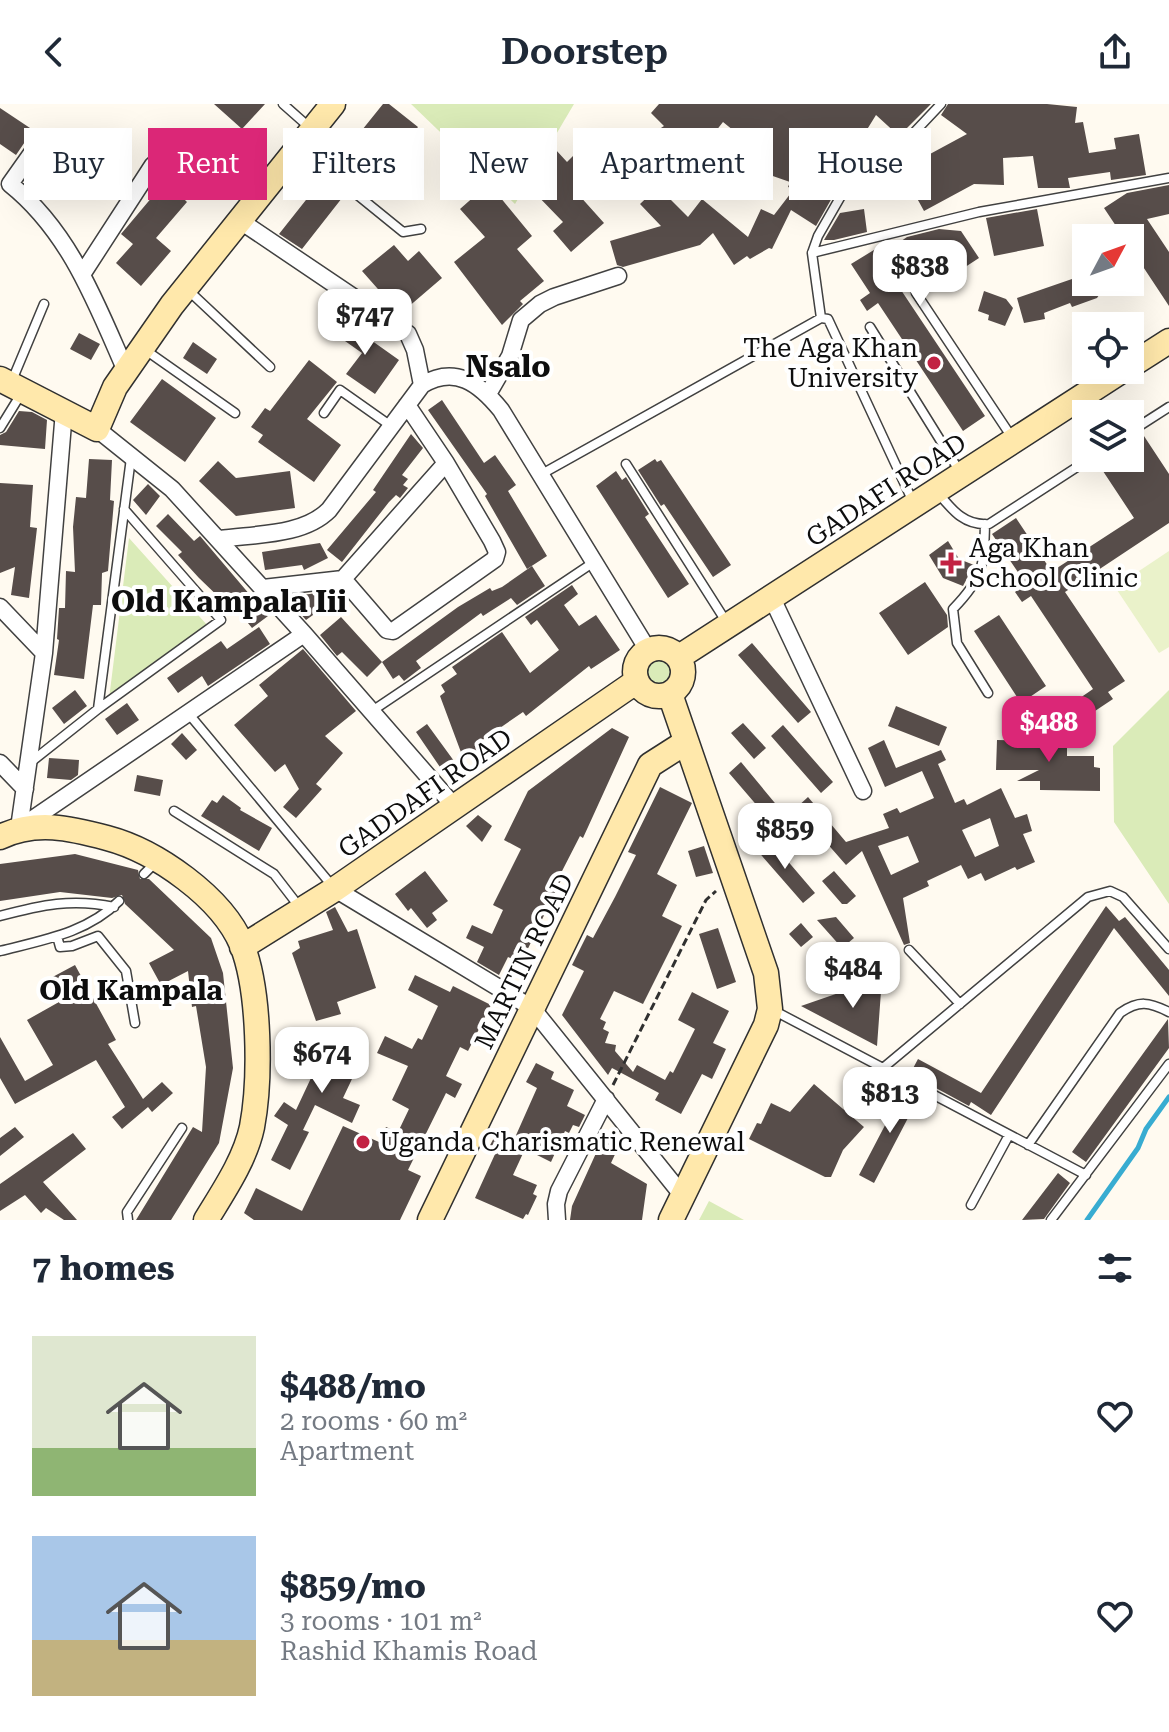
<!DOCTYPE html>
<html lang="en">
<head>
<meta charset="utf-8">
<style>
  body { margin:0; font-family:"Roboto Serif",serif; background:#f2f2f3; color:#1f2937; height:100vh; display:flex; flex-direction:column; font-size:30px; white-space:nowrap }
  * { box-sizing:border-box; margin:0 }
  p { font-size:26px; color:#747a83 }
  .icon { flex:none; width:44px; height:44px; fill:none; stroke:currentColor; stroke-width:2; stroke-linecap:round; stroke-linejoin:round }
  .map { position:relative; height:1116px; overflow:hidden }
  .details { display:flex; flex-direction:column; background:#fff; flex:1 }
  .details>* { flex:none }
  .banner { position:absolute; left:24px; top:24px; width:1122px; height:72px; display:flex; gap:16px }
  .needle { width:52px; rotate:49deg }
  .fabs { position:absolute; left:1072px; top:120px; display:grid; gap:16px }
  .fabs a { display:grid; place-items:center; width:72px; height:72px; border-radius:0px; background:#fff; box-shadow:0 8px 32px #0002; font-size:40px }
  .price { position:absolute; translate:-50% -68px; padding:0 18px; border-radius:16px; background:#fff; color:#222; font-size:26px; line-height:52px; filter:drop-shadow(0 2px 4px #0008) }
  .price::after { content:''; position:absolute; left:50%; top:48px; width:24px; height:18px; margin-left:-12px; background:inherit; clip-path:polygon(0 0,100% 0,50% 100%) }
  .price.on { background:#db2777; color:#fff }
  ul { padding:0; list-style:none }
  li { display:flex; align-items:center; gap:24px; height:200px; padding:0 32px }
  li span { display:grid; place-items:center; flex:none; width:224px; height:160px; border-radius:0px; color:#555 }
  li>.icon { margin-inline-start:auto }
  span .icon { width:96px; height:96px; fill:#fffc; stroke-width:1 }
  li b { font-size:34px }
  h2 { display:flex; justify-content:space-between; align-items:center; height:96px; padding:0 32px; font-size:34px }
  .tag { padding:0 28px; border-radius:0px; background:#fff; box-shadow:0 8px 32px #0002; font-size:28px; line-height:72px }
  .tag.on { background:#db2777; color:#fff }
  header { display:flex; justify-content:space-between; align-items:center; height:104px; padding:0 32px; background:#fff; font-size:36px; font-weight:600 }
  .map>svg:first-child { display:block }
</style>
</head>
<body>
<header><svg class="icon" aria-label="back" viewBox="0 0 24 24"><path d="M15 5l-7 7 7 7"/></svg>Doorstep<svg class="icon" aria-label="share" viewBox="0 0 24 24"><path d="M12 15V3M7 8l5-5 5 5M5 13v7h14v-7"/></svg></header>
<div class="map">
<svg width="1169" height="1116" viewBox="0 0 1169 1116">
  <rect width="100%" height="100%" fill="#fffaf0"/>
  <path fill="#daebb8" d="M 411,0 L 574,0 L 515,100 Z
    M 129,434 L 208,522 L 109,595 Z
    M643 569a16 16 0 1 1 32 0a16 16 0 1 1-32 0Z
    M 1169,586 L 1169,800 L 1114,718 L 1113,642 Z
    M 709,1097 L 744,1116 L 699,1116 Z"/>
  <path fill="#eaf2ca" d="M 1169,447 L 1169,543 L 1159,549 L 1115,483 Z"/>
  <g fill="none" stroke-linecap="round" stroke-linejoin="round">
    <path stroke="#38acd1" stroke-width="5" d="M 1087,1116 L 1138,1044 L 1146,1025 L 1169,993"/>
  </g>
  <path fill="#574d4a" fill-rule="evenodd" d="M 214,0 L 265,0 L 242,25 Z
    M 383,0 L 389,0 L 418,23 L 387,62 L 354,36 Z
    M 659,0 L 931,0 L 899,32 L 876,11 L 863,32 L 862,26 L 849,64 L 816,122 L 791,106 L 772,145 L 769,144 L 750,155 L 747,152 L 734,161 L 713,129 L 700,141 L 623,163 L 617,161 L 610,137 L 661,122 L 640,100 L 658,83 L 688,113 L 702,95 L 748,133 L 761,105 L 774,111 L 794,85 L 788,83 L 790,78 L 753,65 L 751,70 L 734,64 L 744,35 L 723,18 L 708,37 L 728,64 L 712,76 L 686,43 L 661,60 L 644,35 L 664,22 L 651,9 Z
    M 948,0 L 1047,0 L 1077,3 L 1075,19 L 1083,18 L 1089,49 L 1116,45 L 1114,34 L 1139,30 L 1146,71 L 1111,76 L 1110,68 L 1068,74 L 1070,84 L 1038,84 L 1033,52 L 1003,54 L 1004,81 L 974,80 L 924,107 L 913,87 L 901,89 L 881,60 L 912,41 L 920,32 L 930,50 L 967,30 L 941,11 Z
    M 0,4 L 33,26 L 16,51 L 0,40 Z
    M 599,26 L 610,37 L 578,68 L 589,79 L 578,90 L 604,119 L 571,148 L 553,127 L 563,118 L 533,87 L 556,46 L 567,58 Z
    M 473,60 L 532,132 L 517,145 L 544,177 L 520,197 L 523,200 L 502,221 L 454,158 L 485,133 L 460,105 L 477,90 L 461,72 Z
    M 169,73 L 188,90 L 184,95 L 187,98 L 156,134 L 171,147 L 141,182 L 116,159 L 133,140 L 121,130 Z
    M 321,77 L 342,94 L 302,145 L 279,130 Z
    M 1169,81 L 1169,110 L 1147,115 L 1169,148 L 1169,202 L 1130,143 L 1130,134 L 1124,134 L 1104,104 L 1127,89 Z
    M 864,105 L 867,128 L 834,136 L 824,136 L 840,109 Z
    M 1037,105 L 1044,142 L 994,152 L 986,114 Z
    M 939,125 L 961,127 L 979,154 L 953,171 L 940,151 L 897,180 L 985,312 L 963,327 L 878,199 L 867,207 L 860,196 L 870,189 L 851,160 L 887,138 L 891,144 L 907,133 Z
    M 394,141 L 408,157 L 419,147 L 442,174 L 400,210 L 362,167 Z
    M 1086,163 L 1086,178 L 1108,178 L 1097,194 L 1072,203 L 1070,199 L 1044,209 L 1045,215 L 1024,219 L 1017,194 L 1072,175 Z
    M 984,187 L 1006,195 L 1013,204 L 1005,222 L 988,216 L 989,211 L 978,207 Z
    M 337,212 L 399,256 L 375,290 L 346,270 L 362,249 L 328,225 Z
    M 79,229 L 100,240 L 91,256 L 70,245 Z
    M 193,238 L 217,255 L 207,270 L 183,254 Z
    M 309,256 L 337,278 L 307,315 L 341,341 L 314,378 L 258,338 L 263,331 L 251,323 L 265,304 L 270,307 Z
    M 162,275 L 216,314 L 185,358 L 130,318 Z
    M 442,296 L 484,359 L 495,351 L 516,381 L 508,387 L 547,452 L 527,465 L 485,392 L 487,390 L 428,306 Z
    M 19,307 L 32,308 L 47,316 L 45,345 L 0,341 L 0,331 L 6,328 Z
    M 1142,329 L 1169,370 L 1169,419 L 1065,488 L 1125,577 L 1108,588 L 1113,595 L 1077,619 L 1067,603 L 1093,585 L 1031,492 L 1022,498 L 1015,488 L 1026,480 L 992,430 L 1016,414 L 1050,465 L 1055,462 L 1057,464 L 1134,414 L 1097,358 L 1098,354 L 1130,354 L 1130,335 Z
    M 411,330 L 423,344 L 402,371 L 408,375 L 403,381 L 408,384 L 400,394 L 396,391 L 389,398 L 342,458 L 327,446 L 376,388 L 373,386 Z
    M 89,355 L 112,356 L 110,396 L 114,397 L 108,467 L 102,469 L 101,501 L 93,501 L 84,575 L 54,571 L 59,536 L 57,535 L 59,504 L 65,504 L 66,467 L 75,468 L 73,423 L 76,393 L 86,394 Z
    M 655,355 L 657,358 L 661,356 L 731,461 L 713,473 L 664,400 L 661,402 L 638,366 Z
    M 218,357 L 236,374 L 290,367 L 295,404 L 236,412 L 199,377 Z
    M 616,367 L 622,376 L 626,373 L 649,410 L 645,413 L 689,480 L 668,494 L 596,382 Z
    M 0,379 L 33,381 L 30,423 L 37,424 L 29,494 L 11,491 L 15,463 L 0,469 Z
    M 148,380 L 160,392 L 146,411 L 133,396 Z
    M 168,410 L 194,437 L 200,432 L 268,512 L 252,524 L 231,498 L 227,501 L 199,474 L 178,451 L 182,448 L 156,422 Z
    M 948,437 L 959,455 L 974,461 L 963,482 L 943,474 L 929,451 Z
    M 320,439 L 328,454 L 304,466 L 302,461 L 265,466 L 262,448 Z
    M 532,462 L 545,482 L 517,501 L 511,494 L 483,512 L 481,509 L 416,557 L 421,564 L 404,577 L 399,571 L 393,575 L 382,558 L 458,503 L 490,484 L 492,487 L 502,483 Z
    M 925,478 L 947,511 L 948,523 L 908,551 L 879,509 Z
    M 572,481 L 578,490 L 564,501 L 579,522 L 596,511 L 620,546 L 591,565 L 589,562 L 526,612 L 523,608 L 481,637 L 492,650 L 481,657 L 472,645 L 462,651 L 440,592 L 445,588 L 441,581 L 457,570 L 452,563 L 502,528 L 530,569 L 559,546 L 537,516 L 531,521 L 525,513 Z
    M 325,488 L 327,501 L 306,516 L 298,507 L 294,492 Z
    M 999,511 L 1046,582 L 1021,599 L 974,527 Z
    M 341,513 L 382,558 L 367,573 L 342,548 L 337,552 L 320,531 Z
    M 259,523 L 270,540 L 208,582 L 202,572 L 178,589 L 167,574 L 221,537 L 227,545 Z
    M 752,539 L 811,608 L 798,619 L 738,551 Z
    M 303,545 L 356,607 L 325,632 L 343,649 L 316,680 L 322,685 L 296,714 L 283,703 L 299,685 L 285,660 L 275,668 L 234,621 L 268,592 L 259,581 Z
    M 75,586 L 87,602 L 64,620 L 52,604 Z
    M 127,599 L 139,616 L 117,631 L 105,615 Z
    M 896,602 L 947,623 L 939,642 L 888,622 Z
    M 743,619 L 766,644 L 754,655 L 731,629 Z
    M 427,620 L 454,657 L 442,666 L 416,628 Z
    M 783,621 L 833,678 L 821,689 L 771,632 Z
    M 612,624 L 629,633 L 583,734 L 580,732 L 560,771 L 563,772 L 521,859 L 508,853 L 499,871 L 477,858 L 484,843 L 466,834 L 472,821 L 492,830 L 503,806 L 493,801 L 521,745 L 504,736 L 528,687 Z
    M 182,629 L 197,646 L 186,656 L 171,640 Z
    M 1044,631 L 1067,631 L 1067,652 L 1094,652 L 1094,663 L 1100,664 L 1100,687 L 1040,686 L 1040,677 L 1017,677 L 1039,666 L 996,666 L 997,636 L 1045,637 Z
    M 884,636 L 896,664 L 941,646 L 946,656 L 938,660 L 955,699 L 964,695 L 967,701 L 1001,684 L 1015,714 L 1027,710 L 1032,727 L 1023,730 L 1035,758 L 1017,766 L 1015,763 L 985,777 L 981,769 L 968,775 L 961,761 L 927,777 L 929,782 L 903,794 L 910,839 L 904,841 L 862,747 L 846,761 L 796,704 L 808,693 L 846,738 L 889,724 L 883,710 L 897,704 L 900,709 L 934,694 L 922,667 L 885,683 L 868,644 ZM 990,714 L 999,742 L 975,753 L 962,726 ZM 908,732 L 919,758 L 891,771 L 878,742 Z
    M 49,654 L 79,656 L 78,671 L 71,676 L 47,674 Z
    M 741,658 L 789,716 L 778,726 L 729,669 Z
    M 137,671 L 163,676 L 160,692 L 134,687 Z
    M 660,683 L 692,699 L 657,770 L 677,781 L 662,812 L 682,822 L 643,900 L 614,887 L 600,915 L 606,918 L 603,925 L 609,928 L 605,939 L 616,941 L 615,947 L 633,968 L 637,961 L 665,976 L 670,967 L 673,969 L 695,925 L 678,916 L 692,888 L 729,907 L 713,939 L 726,945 L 712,975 L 702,970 L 681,1010 L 655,996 L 659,989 L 612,964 L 608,971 L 562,911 L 584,867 L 572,861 L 587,831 L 593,834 L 615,793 L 636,751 L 628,748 Z
    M 223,691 L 241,704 L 240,706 L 272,724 L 259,747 L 201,712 L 212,696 L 217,699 Z
    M 478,711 L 492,722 L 482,738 L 466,722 Z
    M 768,734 L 815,789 L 803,799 L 756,745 Z
    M 704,742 L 713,769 L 696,773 L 688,747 Z
    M 75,750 L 138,766 L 140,775 L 149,775 L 211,834 L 223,869 L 233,964 L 219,1039 L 171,1116 L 136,1116 L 193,1023 L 202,1028 L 206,963 L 196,902 L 192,903 L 188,867 L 161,881 L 149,859 L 174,846 L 125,800 L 122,791 L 112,794 L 60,788 L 0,797 L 0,760 Z
    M 425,767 L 448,797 L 432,809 L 437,816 L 427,824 L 411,804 L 408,807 L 395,790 Z
    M 834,767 L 856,792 L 847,800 L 842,800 L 822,777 Z
    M 1106,802 L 1119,817 L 1125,813 L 1169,866 L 1169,892 L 1114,824 L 991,1011 L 971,998 L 969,1002 L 910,970 L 918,955 L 981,989 Z
    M 335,803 L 348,828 L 357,825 L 376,884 L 337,898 L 341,910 L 316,917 L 292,849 L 300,844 L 298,837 L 333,826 L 326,808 Z
    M 836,813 L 854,834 L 842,844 L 817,816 Z
    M 801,819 L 813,833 L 801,843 L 789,830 Z
    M 718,824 L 736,878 L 717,885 L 699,830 Z
    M 75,861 L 116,936 L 108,940 L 143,995 L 162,978 L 173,989 L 152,1008 L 148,1003 L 122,1025 L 112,1013 L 125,1003 L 96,956 L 15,1000 L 0,974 L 0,933 L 25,977 L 53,961 L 27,916 L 59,898 L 47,876 Z
    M 415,871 L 450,888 L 453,882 L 491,901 L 468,947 L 460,943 L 446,972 L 462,980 L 455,994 L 446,989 L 408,1066 L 421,1072 L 400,1116 L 254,1116 L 244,1109 L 256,1084 L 302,1107 L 343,1022 L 379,1038 L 386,1023 L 398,1028 L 409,1005 L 392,996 L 408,962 L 377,949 L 385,932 L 412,945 L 418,934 L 422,936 L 438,902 L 408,886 Z
    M 882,874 L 877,942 L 801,902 Z
    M 1168,915 L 1169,944 L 1086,1058 L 1072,1048 Z
    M 334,925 L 368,941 L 343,994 L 360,1001 L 352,1019 L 315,1001 L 303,1026 L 309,1028 L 290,1066 L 271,1056 L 288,1021 L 274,1012 L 284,998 L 296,1006 Z
    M 536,959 L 554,968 L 551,975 L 574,986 L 567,1002 L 585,1011 L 579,1023 L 573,1021 L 569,1029 L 565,1027 L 551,1058 L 525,1045 L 513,1071 L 537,1081 L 533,1090 L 537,1092 L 528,1111 L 526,1110 L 523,1115 L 475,1094 L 496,1048 L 488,1045 L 496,1030 L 513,1038 L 537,984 L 526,978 Z
    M 814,980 L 864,1023 L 843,1046 L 831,1073 L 825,1073 L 749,1035 L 757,1019 L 761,1020 L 771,999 L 790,1008 Z
    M 905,983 L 920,991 L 874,1079 L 859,1071 Z
    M 15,1023 L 24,1033 L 0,1052 L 0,1034 Z
    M 73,1029 L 86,1045 L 43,1078 L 77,1116 L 64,1116 L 46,1104 L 41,1109 L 25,1091 L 0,1107 L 0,1080 Z
    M 602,1036 L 618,1044 L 611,1059 L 647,1080 L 642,1116 L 570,1116 L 572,1102 Z
    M 1058,1069 L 1070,1079 L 1044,1115 L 1022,1116 Z"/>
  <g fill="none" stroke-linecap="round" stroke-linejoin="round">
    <g stroke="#414141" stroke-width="11">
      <path id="lane" d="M 283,0 L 309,23
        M 302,46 L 403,128 L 421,125
        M 812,149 L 979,108 L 1169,74
        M 189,187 L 270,263
        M 916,189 L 1011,332
        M 821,214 L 812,149 L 818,132 L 857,64 L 879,47 L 907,36 L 941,0
        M 870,223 L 960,368
        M 144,245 L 235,309
        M 11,279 L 44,200
        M 324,309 L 340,286 L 391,322
        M 0,324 L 21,290
        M 1130,328 L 1169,303
        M 626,360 L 727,519
        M 540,371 L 821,214 L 828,215 L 914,400
        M 939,390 C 953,407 965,422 989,420 L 1091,354
        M 985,420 C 984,463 983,474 953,505 L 957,539 L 988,589
        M 98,605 L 221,516 L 124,405
        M 372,607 L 594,458
        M 188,609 L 334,784
        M 31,658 L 98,605 L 131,354
        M 174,707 L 274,770 L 301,805
        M 144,770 L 155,759
        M 0,812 C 41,801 72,794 114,803
        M 57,832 L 60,843 L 72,842 L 98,832 L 126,867 L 135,919
        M 909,846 L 960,900
        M 0,847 C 43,836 87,829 119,797
        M 771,905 L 1086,1071
        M 883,964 L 1088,793 L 1110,787 L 1123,793 L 1169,845
        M 1028,1041 L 1120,909 C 1139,896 1149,898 1169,908
        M 971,1101 L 1009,1031
        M 128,1116 L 127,1108 L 182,1024
        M 1051,1116 L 1169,960"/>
    </g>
    <g stroke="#414141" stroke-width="19">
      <path id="street" d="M 39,39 L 10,80 C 70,128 96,199 126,267
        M 239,116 L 408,230 L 415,246 L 422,281
        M 83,169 L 153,61
        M 488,290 L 510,252 L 521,216 L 540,200 L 554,193 L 618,172
        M 97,325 L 172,385 L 304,530 L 454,702
        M 220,435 C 255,430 303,432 329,406 L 422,281 C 455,261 479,279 501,306 L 648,546
        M 343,475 L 387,526 L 393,527 L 495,455 L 497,448 L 492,437 L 446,359
        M 263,484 L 343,475 L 446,359 L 407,301
        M 771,492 L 863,687
        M 0,503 L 44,549
        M 0,659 L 25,685
        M 21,723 L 304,530
        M 19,724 L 44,549 L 64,307
        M 335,785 L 532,904 L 683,1092
        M 557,1116 L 556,1100 L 559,1087 L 606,995"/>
    </g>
    <g stroke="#303030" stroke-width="27">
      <path id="secondary" d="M 1130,262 L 1169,237
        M 0,275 L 97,325 L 115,283 L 172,201 L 333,0
        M635 568a24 24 0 1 1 48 0a24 24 0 1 1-48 0Z
        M 679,553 L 1123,266
        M 670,590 L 766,869 L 770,905 L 766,921 L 671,1116
        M 0,733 C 36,716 70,724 107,734 C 156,747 222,793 242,841 C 260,887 261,975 252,1023 C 245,1056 223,1088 206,1116
        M 242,843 L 335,785 L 637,577
        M 430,1116 L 650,661 L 686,638"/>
    </g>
    <path stroke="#303030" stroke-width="3" stroke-dasharray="8 4" stroke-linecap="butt" d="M 613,981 L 706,796 L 716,787"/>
    <use href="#lane" stroke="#fff" stroke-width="8"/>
    <use href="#street" stroke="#fff" stroke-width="16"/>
    <use href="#secondary" stroke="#ffe8ab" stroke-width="24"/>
  </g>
  <g fill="#c22243" stroke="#fff" stroke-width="3">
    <circle cx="934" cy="259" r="8"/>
    <path d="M947 447h8v8h8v8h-8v8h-8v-8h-8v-8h8z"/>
    <circle cx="363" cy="1038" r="8"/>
  </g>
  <g text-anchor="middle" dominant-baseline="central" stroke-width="8" stroke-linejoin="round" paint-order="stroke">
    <g font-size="26" fill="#0e0e0e" stroke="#fff" text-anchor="start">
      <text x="918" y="244" text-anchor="end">The Aga Khan<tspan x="918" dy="30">University</tspan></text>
      <text x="969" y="444">Aga Khan<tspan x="969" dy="30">School Clinic</tspan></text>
      <text x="379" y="1038">Uganda Charismatic Renewal</text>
    </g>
    <g font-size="26" fill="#0e0e0e" stroke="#fff">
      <text transform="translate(886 386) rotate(-33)">GADAFI ROAD</text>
      <text transform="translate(425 689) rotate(-35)">GADDAFI ROAD</text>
      <text transform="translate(524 857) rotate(-64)">MARTIN ROAD</text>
    </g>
    <g font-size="28" font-weight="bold" fill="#0e0e0e" stroke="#fff">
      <text x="131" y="886">Old Kampala</text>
    </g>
    <g font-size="30" font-weight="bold" fill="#0e0e0e" stroke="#fff">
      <text x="508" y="262">Nsalo</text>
      <text x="229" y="497">Old Kampala Iii</text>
    </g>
  </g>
</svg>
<div class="fabs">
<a><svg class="needle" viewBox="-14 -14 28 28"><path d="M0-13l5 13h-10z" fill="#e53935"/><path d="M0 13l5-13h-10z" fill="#747a83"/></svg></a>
<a><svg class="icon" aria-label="locate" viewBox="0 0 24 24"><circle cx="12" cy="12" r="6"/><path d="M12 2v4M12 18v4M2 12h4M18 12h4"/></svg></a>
<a><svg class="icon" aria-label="layers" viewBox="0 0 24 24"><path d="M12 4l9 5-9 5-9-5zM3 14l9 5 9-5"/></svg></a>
</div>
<b class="price" style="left:920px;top:204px">$838</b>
<b class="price" style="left:365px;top:253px">$747</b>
<b class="price on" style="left:1049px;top:660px">$488</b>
<b class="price" style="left:785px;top:767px">$859</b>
<b class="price" style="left:853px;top:906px">$484</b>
<b class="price" style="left:322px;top:991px">$674</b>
<b class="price" style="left:890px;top:1031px">$813</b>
<div class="banner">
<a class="tag">Buy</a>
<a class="tag on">Rent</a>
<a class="tag">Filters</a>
<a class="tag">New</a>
<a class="tag">Apartment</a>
<a class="tag">House</a>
</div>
</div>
<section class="details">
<h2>7 homes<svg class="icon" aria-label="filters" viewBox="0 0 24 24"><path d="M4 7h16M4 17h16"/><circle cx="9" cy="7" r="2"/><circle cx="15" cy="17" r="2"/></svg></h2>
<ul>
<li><span style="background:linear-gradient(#dfe7d0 70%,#8fb573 0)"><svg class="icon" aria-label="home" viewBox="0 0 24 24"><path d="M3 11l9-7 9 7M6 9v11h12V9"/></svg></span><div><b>$488/mo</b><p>2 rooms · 60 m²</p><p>Apartment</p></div><svg class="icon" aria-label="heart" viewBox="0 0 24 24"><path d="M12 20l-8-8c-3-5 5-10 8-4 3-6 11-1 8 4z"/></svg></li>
<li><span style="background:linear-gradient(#a9c7e8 65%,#c2b280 0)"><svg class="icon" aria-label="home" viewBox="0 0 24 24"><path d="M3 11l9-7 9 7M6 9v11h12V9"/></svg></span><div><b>$859/mo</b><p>3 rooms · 101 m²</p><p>Rashid Khamis Road</p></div><svg class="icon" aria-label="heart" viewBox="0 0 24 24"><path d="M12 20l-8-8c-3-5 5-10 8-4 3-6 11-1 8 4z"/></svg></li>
</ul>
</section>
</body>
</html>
